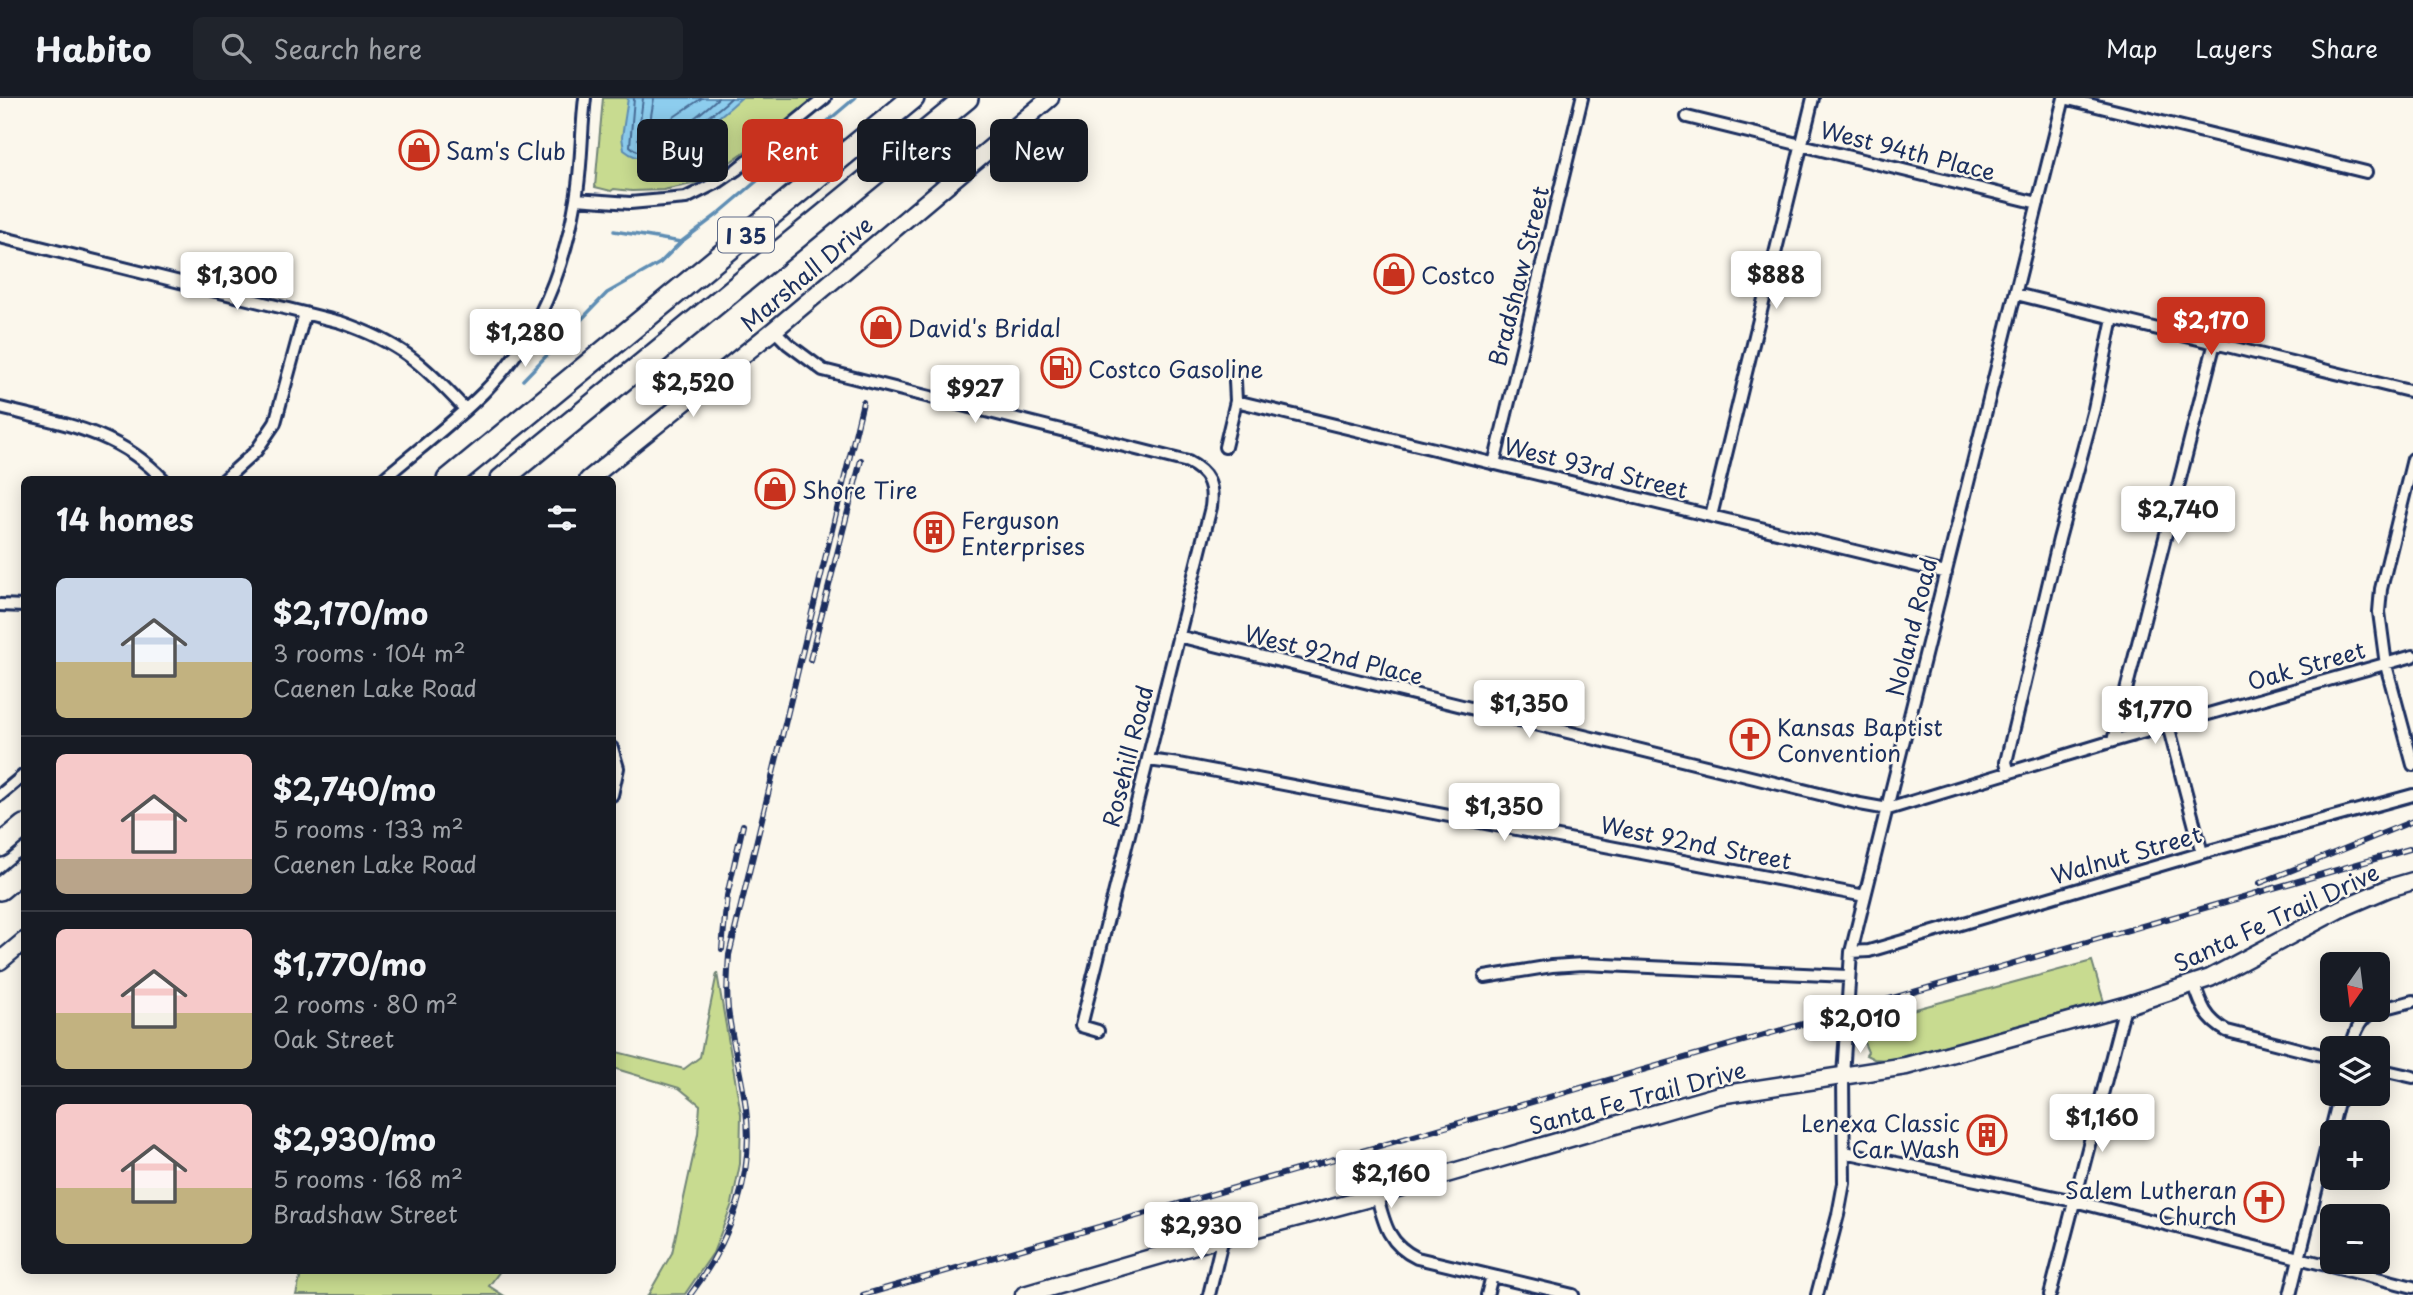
<!DOCTYPE html>
<html lang="en">
<head>
<meta charset="utf-8">
<style>
  body { margin:0; font-family:"Playpen Sans",sans-serif; background:#20242c; color:#f1f3f6; height:100vh; display:flex; flex-direction:column; font-size:26px; white-space:nowrap }
  * { box-sizing:border-box; margin:0 }
  p { font-size:23px; color:#9ea1a6 }
  .icon { flex:none; width:38px; height:38px; fill:none; stroke:currentColor; stroke-width:2; stroke-linecap:round; stroke-linejoin:round }
  .map { position:relative; flex:1; overflow:hidden }
  .side { position:absolute; left:21px; top:378px; width:595px; height:798px; display:flex; flex-direction:column; background:#171b24; border-radius:10px; box-shadow:0 4px 18px #0003 }
  .side>* { flex:none }
  .banner { position:absolute; left:637px; top:21px; width:665px; height:63px; display:flex; gap:14px }
  .needle { width:46px; rotate:194deg }
  .fabs { position:absolute; left:2320px; top:854px; display:grid; gap:14px }
  .fabs a { display:grid; place-items:center; width:70px; height:70px; border-radius:10px; background:#171b24; box-shadow:0 4px 18px #0003; font-size:35px }
  .price { position:absolute; translate:-50% -60px; padding:0 16px; border-radius:7px; background:#fff; color:#222; font-size:23px; line-height:46px; filter:drop-shadow(0 2px 4px #0008) }
  .price::after { content:''; position:absolute; left:50%; top:42px; width:21px; height:16px; margin-left:-10px; background:inherit; clip-path:polygon(0 0,100% 0,50% 100%) }
  .price.current { background:#c8321e; color:#fff }
  ul { padding:0; list-style:none }
  li { display:flex; align-items:center; gap:21px; height:175px; padding:0 35px }
  li+li { border-top:2px solid #363941 }
  li span { display:grid; place-items:center; flex:none; width:196px; height:140px; border-radius:10px; color:#555 }
  li>.icon { margin-inline-start:auto }
  span .icon { width:84px; height:84px; fill:#fffc; stroke-width:1 }
  li b { font-size:30px }
  h2 { display:flex; justify-content:space-between; align-items:center; height:84px; padding:0 35px; font-size:30px }
  .pill { padding:0 24px; border-radius:10px; background:#171b24; box-shadow:0 4px 18px #0003; font-size:24px; line-height:63px }
  .pill.current { background:#c8321e; color:#fff }
  header { display:flex; align-items:center; gap:42px; box-sizing:border-box; height:98px; padding:0 35px; background:#171b24; border-bottom:2px solid #363941 }
  header strong { font-size:33px }
  nav { display:flex; gap:38px; margin-inline-start:auto; font-size:24px }
  .search { width:490px; height:63px; background:#20242c; display:flex; align-items:center; gap:18px; box-sizing:border-box; padding:0 24px; border-radius:10px; color:#9ea1a6; font-size:26px }
  .map>svg:first-child { display:block }
</style>
</head>
<body>
<header>
<strong>Habito</strong>
<div class="search"><svg class="icon" aria-label="search" viewBox="0 0 24 24"><circle cx="10" cy="10" r="6"/><path d="M15 15l6 6"/></svg>Search here</div>
<nav><a>Map</a><a>Layers</a><a>Share</a></nav>
</header>
<div class="map">
<svg width="2413" height="1197" viewBox="0 0 2413 1197">
  <rect width="100%" height="100%" fill="#fbf7ec"/>
  <filter id="ink" filterUnits="userSpaceOnUse"><feTurbulence type="fractalNoise" baseFrequency=".0143" numOctaves="2"/><feDisplacementMap in="SourceGraphic" scale="14" xChannelSelector="R" yChannelSelector="G"/><feConvolveMatrix kernelMatrix="1 2 1 2 8 2 1 2 1" color-interpolation-filters="sRGB"/></filter>
  <g filter="url(#ink)">
    <path fill="#c8db90" stroke="#728577" stroke-width="2" d="M 603,0 L 819,0 L 715,75 L 697,85 L 663,92 L 632,93 L 614,91 L 611,93 L 595,89 Z
      M 2092,863 L 2104,904 L 1922,954 L 1887,962 L 1874,961 L 1866,957 L 1868,954 L 1862,940 L 1862,923 L 1912,912 Z
      M 717,875 L 741,1016 L 740,1066 L 732,1106 L 713,1155 L 685,1196 L 648,1197 L 672,1155 L 698,1036 L 700,1007 L 679,990 L 613,970 L 613,953 L 684,971 L 700,959 Z
      M 302,1172 L 500,1173 L 489,1188 L 503,1197 L 296,1197 Z"/>
    <path fill="#8dcdee" stroke="#5f8eb4" stroke-width="2" d="M 628,0 L 741,0 C 727,13 713,24 697,35 C 675,51 650,73 624,52 L 622,39 Z"/>
    <g fill="none" stroke-linecap="round" stroke-linejoin="round">
      <path stroke="#496e98" stroke-width="2" d="M 634,0 L 630,48 C 651,68 678,40 695,28 C 708,19 720,11 731,0
        M 643,0 L 638,41 L 641,44 C 662,48 702,15 718,0
        M 654,0 L 649,30 L 653,33 L 702,0"/>
      <path stroke="#5f8eb4" stroke-width="3.5" d="M 614,133 L 681,144 L 718,116 L 855,0
        M 523,282 L 607,195 L 660,165 L 681,144"/>
      <g stroke="#1b2f5e" stroke-width="16">
        <path id="street" d="M 2064,0 L 2366,74
          M 1687,19 L 2038,105
          M 576,101 L 630,105 L 686,100 L 720,83 L 736,72 L 825,0
          M 0,139 L 340,224 C 401,245 422,265 465,311
          M 2016,196 L 2413,294
          M 774,232 L 788,246 L 823,272 L 1188,364 C 1208,374 1214,387 1211,409 L 1081,928 L 1098,933
          M 1236,303 L 1946,475
          M 0,310 C 63,326 117,332 164,382
          M 1225,349 L 1236,303 L 1235,283
          M 2413,361 L 2381,491 L 2379,514 L 2386,567 L 2413,667
          M 1494,366 L 1582,0
          M 224,382 L 256,353 L 275,325 L 305,215
          M 382,382 C 416,353 452,326 483,295 C 536,243 564,173 576,101 C 582,68 581,33 585,0
          M 1711,418 L 1813,0
          M 0,507 L 24,508
          M 1178,538 L 1860,706 L 1888,711 L 2113,643 L 2413,558
          M 2168,627 L 2202,755
          M 2113,643 L 2215,244
          M 612,650 L 618,670 L 612,697
          M 1148,662 L 1179,666 L 1865,798
          M 2009,675 L 2006,664 L 2059,441 L 2094,311 L 2113,220
          M 0,697 L 24,677
          M 1851,854 L 1869,853 L 2202,755 L 2413,697
          M 1485,879 L 1552,868 L 1583,866 L 1848,878
          M 2194,886 C 2201,907 2206,922 2227,933 L 2333,960
          M 2351,950 C 2361,908 2375,914 2413,903
          M 2378,971 L 2413,979
          M 1845,1054 L 2074,1103 L 2413,1189
          M 1377,1098 C 1384,1126 1389,1147 1417,1160 L 1573,1197
          M 1209,1197 L 1223,1139
          M 1487,1197 L 1492,1178
          M 1817,1197 L 1838,1117 L 1844,1085 L 1843,978 L 1851,854 L 2064,0
          M 2050,1197 L 2125,908
          M 2290,1197 L 2340,996"/>
      </g>
      <g stroke="#1b2f5e" stroke-width="21">
        <path id="secondary" d="M 588,382 L 774,232 L 1050,0
          M 0,863 L 24,843
          M 1024,1197 L 1223,1139 L 1377,1098 L 1391,1092 L 1719,997 L 1906,968 L 2125,908 L 2210,880 L 2340,811 L 2389,790 L 2413,783"/>
      </g>
      <g stroke="#1b2f5e" stroke-width="26">
        <path id="highway" d="M 448,382 L 913,0
          M 501,382 L 967,0
          M 0,748 L 24,728
          M 0,791 L 24,771"/>
      </g>
      <use href="#street" stroke="#fbf7ec" stroke-width="10"/>
      <use href="#secondary" stroke="#fbf7ec" stroke-width="16"/>
      <use href="#highway" stroke="#fbf7ec" stroke-width="21"/>
      <g stroke="#1b2f5e" stroke-width="6">
        <path id="rail" d="M 810,562 L 861,362
          M 2260,785 L 2413,723
          M 722,851 L 727,798 L 743,727
          M 690,1197 C 730,1144 755,1078 746,1011 C 742,977 732,945 728,911 C 726,893 728,874 729,857 L 863,304
          M 863,1197 L 2413,750"/>
      </g>
      <use href="#rail" stroke="#fbf7ec" stroke-width="3.5" stroke-dasharray="10" stroke-linecap="butt"/>
    </g>
  </g>
  <defs>
    <g id="shop-ring" transform="scale(2.0125)"><circle r="9.5" fill="#fbf7ec" stroke="#c8321e" stroke-width="1.5"/><path d="M-5-2.5h2.3a2.7 3.5 0 0 1 5.4 0H5L5.5 6h-11ZM-1.5-2.5h3a1.5 2.3 0 0 0-3 0Z" fill="#c8321e"/></g>
    <g id="fuel-ring" transform="scale(2.0125)"><circle r="9.5" fill="#fbf7ec" stroke="#c8321e" stroke-width="1.5"/><path d="M-5.5-6h7V0h2V4h1.3V-2.5L3-4.5l.8-.8L6-3V5H2.5V1h-1V6h-7ZM-4.2-4.7v3.2H.2V-4.7Z" fill="#c8321e"/></g>
    <g id="building-ring" transform="scale(2.0125)"><circle r="9.5" fill="#fbf7ec" stroke="#c8321e" stroke-width="1.5"/><path d="M-4-6H4V6H1V3H-1V6H-4ZM-2.5-4.3h1.7v1.8h-1.7ZM.8-4.3h1.7v1.8H.8ZM-2.5-1h1.7V.8h-1.7ZM.8-1h1.7V.8H.8Z" fill="#c8321e"/></g>
    <g id="church-ring" transform="scale(2.0125)"><circle r="9.5" fill="#fbf7ec" stroke="#c8321e" stroke-width="1.5"/><path d="M-1.2-6h2.4v3.5h3.3v2.4h-3.3V6h-2.4V-.1h-3.3v-2.4h3.3Z" fill="#c8321e"/></g>
  </defs>
  <g fill-rule="evenodd">
    <use href="#shop-ring" x="419" y="52"/>
    <use href="#shop-ring" x="1394" y="176"/>
    <use href="#shop-ring" x="881" y="229"/>
    <use href="#fuel-ring" x="1061" y="270"/>
    <use href="#shop-ring" x="775" y="391"/>
    <use href="#building-ring" x="934" y="434"/>
    <use href="#church-ring" x="1750" y="641"/>
    <use href="#building-ring" x="1987" y="1037"/>
    <use href="#church-ring" x="2264" y="1104"/>
  </g>
  <g text-anchor="middle" dominant-baseline="central" stroke-width="5" stroke-linejoin="round" paint-order="stroke">
    <rect fill="#fbf7ec" stroke="#5e6b89" stroke-width="2" x="718" y="119.5" width="56" height="35" rx="5"/>
    <g font-size="21" font-weight="bold" fill="#1b2f5e">
      <text x="746" y="137">I 35</text>
    </g>
    <g font-size="23" fill="#1b2f5e" stroke="#fbf7ec" text-anchor="start">
      <text x="446" y="52">Sam's Club</text>
      <text x="1421" y="176">Costco</text>
      <text x="908" y="229">David's Bridal</text>
      <text x="1088" y="270">Costco Gasoline</text>
      <text x="802" y="391">Shore Tire</text>
      <text x="961" y="421">Ferguson<tspan x="961" dy="26">Enterprises</tspan></text>
      <text x="1777" y="628">Kansas Baptist<tspan x="1777" dy="26">Convention</tspan></text>
      <text x="1960" y="1024" text-anchor="end">Lenexa Classic<tspan x="1960" dy="26">Car Wash</tspan></text>
      <text x="2237" y="1091" text-anchor="end">Salem Lutheran<tspan x="2237" dy="26">Church</tspan></text>
    </g>
    <g font-size="23" fill="#1b2f5e" stroke="#fbf7ec">
      <text transform="translate(1908 52) rotate(14)">West 94th Place</text>
      <text transform="translate(806 175) rotate(-40)">Marshall Drive</text>
      <text transform="translate(1518 178) rotate(-76)">Bradshaw Street</text>
      <text transform="translate(1596 369) rotate(14)">West 93rd Street</text>
      <text transform="translate(1911 529) rotate(-76)">Noland Road</text>
      <text transform="translate(1334 556) rotate(14)">West 92nd Place</text>
      <text transform="translate(2306 567) rotate(-16)">Oak Street</text>
      <text transform="translate(1127 658) rotate(-76)">Rosehill Road</text>
      <text transform="translate(1696 744) rotate(11)">West 92nd Street</text>
      <text transform="translate(2126 756) rotate(-16)">Walnut Street</text>
      <text transform="translate(2276 819) rotate(-25)">Santa Fe Trail Drive</text>
      <text transform="translate(1637 999) rotate(-15)">Santa Fe Trail Drive</text>
    </g>
  </g>
</svg>
<div class="fabs">
<a><svg class="needle" viewBox="-14 -14 28 28"><path d="M0-13l5 13h-10z" fill="#e53935"/><path d="M0 13l5-13h-10z" fill="#9ea1a6"/></svg></a>
<a><svg class="icon" aria-label="layers" viewBox="0 0 24 24"><path d="M12 4l9 5-9 5-9-5zM3 14l9 5 9-5"/></svg></a>
<a>+</a>
<a>−</a>
</div>
<b class="price" style="left:1776px;top:213px">$888</b>
<b class="price" style="left:237px;top:214px">$1,300</b>
<b class="price current" style="left:2211px;top:259px">$2,170</b>
<b class="price" style="left:525px;top:271px">$1,280</b>
<b class="price" style="left:693px;top:321px">$2,520</b>
<b class="price" style="left:975px;top:327px">$927</b>
<b class="price" style="left:2178px;top:448px">$2,740</b>
<b class="price" style="left:1529px;top:642px">$1,350</b>
<b class="price" style="left:2155px;top:648px">$1,770</b>
<b class="price" style="left:1504px;top:745px">$1,350</b>
<b class="price" style="left:1860px;top:957px">$2,010</b>
<b class="price" style="left:2102px;top:1056px">$1,160</b>
<b class="price" style="left:1391px;top:1112px">$2,160</b>
<b class="price" style="left:1201px;top:1164px">$2,930</b>
<div class="banner">
<a class="pill">Buy</a>
<a class="pill current">Rent</a>
<a class="pill">Filters</a>
<a class="pill">New</a>
</div>
<section class="side">
<h2>14 homes<svg class="icon" aria-label="filters" viewBox="0 0 24 24"><path d="M4 7h16M4 17h16"/><circle cx="9" cy="7" r="2"/><circle cx="15" cy="17" r="2"/></svg></h2>
<ul>
<li><span style="background:linear-gradient(#c9d6e8 60%,#c2b280 0)"><svg class="icon" aria-label="home" viewBox="0 0 24 24"><path d="M3 11l9-7 9 7M6 9v11h12V9"/></svg></span><div><b>$2,170/mo</b><p>3 rooms · 104 m²</p><p>Caenen Lake Road</p></div></li>
<li><span style="background:linear-gradient(#f6c9c9 75%,#b9a48a 0)"><svg class="icon" aria-label="home" viewBox="0 0 24 24"><path d="M3 11l9-7 9 7M6 9v11h12V9"/></svg></span><div><b>$2,740/mo</b><p>5 rooms · 133 m²</p><p>Caenen Lake Road</p></div></li>
<li><span style="background:linear-gradient(#f6c9c9 60%,#c2b280 0)"><svg class="icon" aria-label="home" viewBox="0 0 24 24"><path d="M3 11l9-7 9 7M6 9v11h12V9"/></svg></span><div><b>$1,770/mo</b><p>2 rooms · 80 m²</p><p>Oak Street</p></div></li>
<li><span style="background:linear-gradient(#f6c9c9 60%,#c2b280 0)"><svg class="icon" aria-label="home" viewBox="0 0 24 24"><path d="M3 11l9-7 9 7M6 9v11h12V9"/></svg></span><div><b>$2,930/mo</b><p>5 rooms · 168 m²</p><p>Bradshaw Street</p></div></li>
</ul>
</section>
</div>
</body>
</html>
